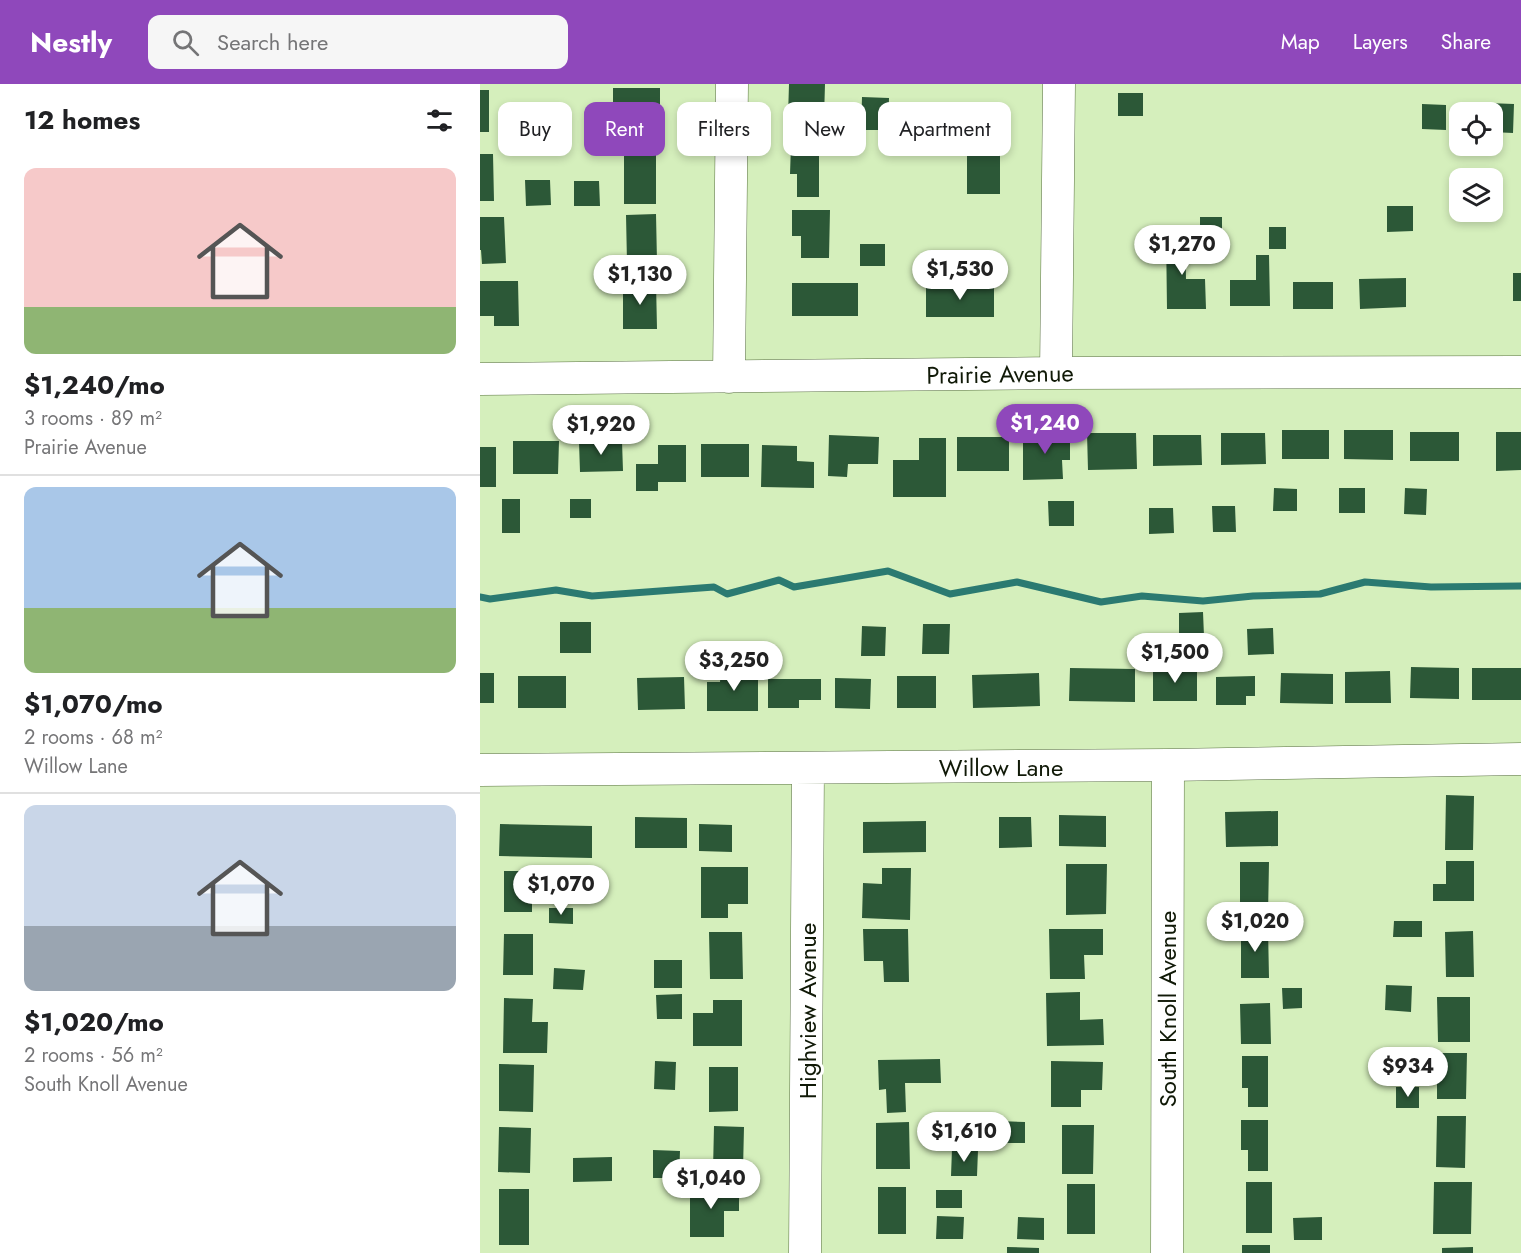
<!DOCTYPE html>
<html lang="en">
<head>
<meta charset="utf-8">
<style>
  body { margin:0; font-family:Jost,sans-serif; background:#f6f6f6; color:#202124; height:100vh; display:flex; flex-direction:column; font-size:22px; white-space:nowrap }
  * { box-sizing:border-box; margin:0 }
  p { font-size:20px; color:#757577 }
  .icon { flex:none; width:33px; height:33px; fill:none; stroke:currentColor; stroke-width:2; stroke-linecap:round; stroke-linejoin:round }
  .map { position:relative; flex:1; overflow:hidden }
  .sheet { display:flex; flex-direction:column; background:#fff; width:480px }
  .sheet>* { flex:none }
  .banner { position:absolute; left:18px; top:18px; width:570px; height:54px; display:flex; gap:12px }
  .tools { position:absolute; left:969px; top:18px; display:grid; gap:12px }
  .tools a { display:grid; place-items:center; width:54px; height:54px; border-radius:12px; background:#fff; box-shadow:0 3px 9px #0003; font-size:30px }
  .price { position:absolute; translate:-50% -51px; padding:0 14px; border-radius:21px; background:#fff; color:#222; font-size:20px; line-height:39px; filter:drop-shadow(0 2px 3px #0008) }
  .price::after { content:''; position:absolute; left:50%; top:36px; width:18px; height:14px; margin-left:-9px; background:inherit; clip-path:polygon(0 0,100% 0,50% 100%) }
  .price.selected { background:#8f48bb; color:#fff }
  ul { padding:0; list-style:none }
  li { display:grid; align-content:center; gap:12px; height:318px; padding:0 24px }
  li+li { border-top:2px solid #e0e0e0 }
  li span { display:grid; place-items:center; height:186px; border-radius:12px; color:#555 }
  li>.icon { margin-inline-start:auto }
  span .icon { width:108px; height:108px; fill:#fffc; stroke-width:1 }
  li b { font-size:26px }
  h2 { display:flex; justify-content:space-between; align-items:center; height:72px; padding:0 24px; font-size:26px }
  .pill { padding:0 21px; border-radius:12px; background:#fff; box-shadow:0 3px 9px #0003; font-size:21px; line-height:54px }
  .pill.selected { background:#8f48bb; color:#fff }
  header { display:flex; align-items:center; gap:36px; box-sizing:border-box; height:84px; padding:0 30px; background:#8f48bb; color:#fff }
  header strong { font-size:28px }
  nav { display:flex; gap:33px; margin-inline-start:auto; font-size:21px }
  .search { width:420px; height:54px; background:#f6f6f6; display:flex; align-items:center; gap:15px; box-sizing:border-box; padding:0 21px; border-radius:12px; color:#757577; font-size:22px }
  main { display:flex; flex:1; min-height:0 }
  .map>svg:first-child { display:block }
</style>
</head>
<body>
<header>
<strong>Nestly</strong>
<div class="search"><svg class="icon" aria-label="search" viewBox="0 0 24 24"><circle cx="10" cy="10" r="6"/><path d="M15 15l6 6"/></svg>Search here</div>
<nav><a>Map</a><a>Layers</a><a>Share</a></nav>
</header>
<main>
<section class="sheet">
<h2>12 homes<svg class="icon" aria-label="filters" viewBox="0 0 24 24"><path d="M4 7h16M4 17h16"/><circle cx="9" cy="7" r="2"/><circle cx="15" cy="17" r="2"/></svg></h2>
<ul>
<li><span style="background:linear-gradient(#f6c9c9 75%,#8fb573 0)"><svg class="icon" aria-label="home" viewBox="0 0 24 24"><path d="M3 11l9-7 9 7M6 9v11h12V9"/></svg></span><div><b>$1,240/mo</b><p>3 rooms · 89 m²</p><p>Prairie Avenue</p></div></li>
<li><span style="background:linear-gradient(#a9c7e8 65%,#8fb573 0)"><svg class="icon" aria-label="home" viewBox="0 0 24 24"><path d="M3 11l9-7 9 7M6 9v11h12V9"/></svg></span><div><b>$1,070/mo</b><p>2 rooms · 68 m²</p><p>Willow Lane</p></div></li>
<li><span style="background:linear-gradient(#c9d6e8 65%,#9aa5b1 0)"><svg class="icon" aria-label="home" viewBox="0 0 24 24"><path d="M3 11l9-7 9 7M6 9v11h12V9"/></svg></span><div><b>$1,020/mo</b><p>2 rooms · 56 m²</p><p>South Knoll Avenue</p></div></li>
</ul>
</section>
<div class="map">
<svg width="1041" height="1169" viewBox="0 0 1041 1169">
  <rect width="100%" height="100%" fill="#d5efbc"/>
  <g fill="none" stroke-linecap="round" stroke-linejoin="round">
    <path stroke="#2b7a71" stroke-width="7" d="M 0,513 L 10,515 L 76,506 L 112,512 L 234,503 L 247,510 L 299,496 L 314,503 L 408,487 L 470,510 L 537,498 L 621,518 L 662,512 L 723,517 L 773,512 L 840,510 L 885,498 L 951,503 L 1041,502"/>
  </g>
  <path fill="#2c5837" d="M 309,0 L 345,0 L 344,34 L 308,33 Z
    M 133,4 L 180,4 L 180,32 L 158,32 L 158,51 L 133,50 Z
    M 0,6 L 9,6 L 9,48 L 0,48 Z
    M 638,9 L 663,9 L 663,32 L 638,32 Z
    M 382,13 L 409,14 L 408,46 L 381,46 Z
    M 1007,19 L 1034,20 L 1033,49 L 1012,48 L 1012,28 L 1007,28 Z
    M 942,20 L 966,21 L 966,46 L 942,45 Z
    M 452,35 L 479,35 L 480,63 L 453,63 Z
    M 311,61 L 339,61 L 339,113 L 317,113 L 317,90 L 310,90 Z
    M 487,61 L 520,61 L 520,110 L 487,110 Z
    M 144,69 L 176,69 L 176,120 L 144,120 Z
    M 0,70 L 13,70 L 14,117 L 0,117 Z
    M 45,96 L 70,96 L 71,121 L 46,122 Z
    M 94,97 L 119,97 L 120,122 L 94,122 Z
    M 907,122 L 933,122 L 933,147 L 907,148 Z
    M 312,126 L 350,126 L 349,174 L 321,174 L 321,152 L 312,152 Z
    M 176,130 L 177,178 L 147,178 L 146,131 Z
    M 0,133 L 24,133 L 26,179 L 2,180 L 1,166 L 0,166 Z
    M 720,133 L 742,133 L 742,174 L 720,174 Z
    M 789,143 L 806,143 L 806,165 L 789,165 Z
    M 686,146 L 705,146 L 706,195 L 725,195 L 726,225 L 687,225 Z
    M 380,160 L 405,160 L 405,182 L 380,182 Z
    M 776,171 L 789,171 L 790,222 L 750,222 L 750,196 L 776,196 Z
    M 1033,189 L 1041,189 L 1041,217 L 1033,217 Z
    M 926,194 L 926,223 L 880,225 L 879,195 Z
    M 0,197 L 38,197 L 39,242 L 14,242 L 14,232 L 0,232 Z
    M 143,198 L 176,198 L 177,245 L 143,245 Z
    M 813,198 L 853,198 L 853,225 L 813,225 Z
    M 312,199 L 378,199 L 378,232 L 312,232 Z
    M 446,201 L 514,202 L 514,233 L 446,233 Z
    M 802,346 L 849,346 L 849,375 L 802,375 Z
    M 864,346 L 913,346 L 913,376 L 864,375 Z
    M 930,348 L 979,348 L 979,377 L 930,377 Z
    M 1016,348 L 1041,348 L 1041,386 L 1016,387 Z
    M 543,349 L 590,349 L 590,376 L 582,376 L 583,395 L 543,396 Z
    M 607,349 L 656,349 L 657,385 L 608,386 Z
    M 741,349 L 785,349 L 786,380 L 741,381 Z
    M 349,351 L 399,353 L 398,380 L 368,380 L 367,393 L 348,392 Z
    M 673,351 L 721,351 L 722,381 L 673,382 Z
    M 477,353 L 529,353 L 529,387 L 477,387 Z
    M 439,354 L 466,354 L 466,413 L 413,413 L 413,376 L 439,376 Z
    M 33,357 L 79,357 L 78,390 L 33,390 Z
    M 142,357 L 143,387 L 100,388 L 99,358 Z
    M 221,360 L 269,360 L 269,393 L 221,393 Z
    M 178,361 L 206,361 L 206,398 L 178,398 L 178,407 L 156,407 L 156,380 L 178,380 Z
    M 282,361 L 317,362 L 317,377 L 334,378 L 334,404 L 281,403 Z
    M 0,363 L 16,363 L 16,403 L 0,403 Z
    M 794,404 L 817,405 L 817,427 L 793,427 Z
    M 859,404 L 885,404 L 885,429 L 859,429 Z
    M 925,404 L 947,405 L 946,431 L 924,430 Z
    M 22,415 L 40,415 L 40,449 L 22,449 Z
    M 90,415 L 111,415 L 111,434 L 90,434 Z
    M 568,417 L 594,417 L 594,442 L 569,442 Z
    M 732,422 L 755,422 L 756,448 L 733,448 Z
    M 669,424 L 693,424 L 694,449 L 669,450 Z
    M 723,528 L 724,552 L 699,553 L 699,529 Z
    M 80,538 L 111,538 L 111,569 L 80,569 Z
    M 443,540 L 470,540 L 469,570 L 442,570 Z
    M 382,542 L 406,543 L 405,572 L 381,572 Z
    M 793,544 L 794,570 L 768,571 L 767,545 Z
    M 673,583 L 717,583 L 717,617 L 673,617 Z
    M 931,583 L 979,584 L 979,615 L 930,614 Z
    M 590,584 L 655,585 L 655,618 L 589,617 Z
    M 992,584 L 1041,584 L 1041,616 L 992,616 Z
    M 241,587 L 278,588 L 278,627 L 227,627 L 227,598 L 240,598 Z
    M 910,587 L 911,619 L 865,619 L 865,588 Z
    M 0,589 L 14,589 L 14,619 L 0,619 Z
    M 559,589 L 560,622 L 493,624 L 492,591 Z
    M 801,589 L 853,590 L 853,620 L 800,619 Z
    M 38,592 L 86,592 L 86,624 L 38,624 Z
    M 417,592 L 456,592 L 456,624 L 417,624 Z
    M 775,592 L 775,612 L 766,612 L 766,621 L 736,621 L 736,593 Z
    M 204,593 L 205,625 L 158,626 L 157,594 Z
    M 355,594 L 391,595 L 390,625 L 355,624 Z
    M 288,595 L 341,595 L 341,616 L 319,616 L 319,624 L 288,624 Z
    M 966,711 L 994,712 L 993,766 L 965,766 Z
    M 798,727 L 798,762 L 746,763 L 745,728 Z
    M 579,731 L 626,732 L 626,763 L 579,762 Z
    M 155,733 L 207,734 L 207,764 L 155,764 Z
    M 519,733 L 551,733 L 552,763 L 519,764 Z
    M 446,737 L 446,768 L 383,769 L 383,738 Z
    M 20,740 L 112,742 L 112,774 L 19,772 Z
    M 219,740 L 252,741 L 252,768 L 219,767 Z
    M 966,777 L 994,777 L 994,817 L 953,817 L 953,800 L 966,800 Z
    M 760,778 L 789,778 L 788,831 L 760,831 Z
    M 586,780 L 627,780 L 626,830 L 586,831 Z
    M 221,783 L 268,783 L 268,820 L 248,820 L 248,834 L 221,834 Z
    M 402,784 L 431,784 L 430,836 L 382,834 L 383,799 L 402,800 Z
    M 24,787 L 52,787 L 52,828 L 24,828 Z
    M 69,824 L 93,824 L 93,840 L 69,839 Z
    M 914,837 L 942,837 L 942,853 L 913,853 Z
    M 761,844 L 788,844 L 789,894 L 761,894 Z
    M 383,845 L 428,845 L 429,898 L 404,898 L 403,877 L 384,877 Z
    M 569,845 L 623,845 L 623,871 L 604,871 L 605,895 L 570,895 Z
    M 993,847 L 994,893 L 966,893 L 965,848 Z
    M 229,848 L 262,848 L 263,895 L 230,895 Z
    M 24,850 L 53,850 L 53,891 L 23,891 Z
    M 174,876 L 202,876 L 202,904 L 174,904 Z
    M 74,884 L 105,886 L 103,906 L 73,905 Z
    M 906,901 L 932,902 L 931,928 L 905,926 Z
    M 802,904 L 822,904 L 822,924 L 803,925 Z
    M 600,908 L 600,936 L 623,935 L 624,961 L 567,962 L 566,909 Z
    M 202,910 L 202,935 L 177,935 L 176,911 Z
    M 957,913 L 990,913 L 990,958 L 958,958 Z
    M 24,914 L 53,915 L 52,938 L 68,938 L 67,969 L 23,969 Z
    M 233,916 L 262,916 L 262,962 L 213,962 L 213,929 L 233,929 Z
    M 790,919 L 791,960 L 761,960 L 760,920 Z
    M 957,969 L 987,969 L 986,1015 L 957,1015 Z
    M 762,972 L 788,972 L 788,1023 L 768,1023 L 768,1004 L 762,1004 Z
    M 460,975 L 461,999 L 425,999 L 426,1028 L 407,1029 L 406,1005 L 399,1006 L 398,976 Z
    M 175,977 L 196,978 L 195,1006 L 174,1005 Z
    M 571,977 L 623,978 L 622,1006 L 601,1006 L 601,1023 L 571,1023 Z
    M 19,980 L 54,981 L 53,1028 L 19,1027 Z
    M 229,983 L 258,983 L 258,1027 L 229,1028 Z
    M 916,1003 L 939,1003 L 939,1024 L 916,1024 Z
    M 957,1032 L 986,1032 L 985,1084 L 956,1083 Z
    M 761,1036 L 788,1036 L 788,1087 L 768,1087 L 768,1066 L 761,1066 Z
    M 518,1037 L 545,1038 L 545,1059 L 518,1059 Z
    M 429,1038 L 430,1085 L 396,1085 L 396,1039 Z
    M 582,1041 L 614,1041 L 613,1090 L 582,1090 Z
    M 234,1042 L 264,1043 L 263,1086 L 233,1086 Z
    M 19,1043 L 51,1044 L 50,1089 L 18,1088 Z
    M 472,1065 L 498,1066 L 497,1092 L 471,1092 Z
    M 173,1066 L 200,1067 L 199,1094 L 173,1094 Z
    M 132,1073 L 132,1097 L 93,1098 L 93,1074 Z
    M 766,1098 L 792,1098 L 792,1149 L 766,1149 Z
    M 954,1098 L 992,1098 L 991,1150 L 953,1150 Z
    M 587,1100 L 615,1100 L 615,1150 L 587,1150 Z
    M 210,1103 L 259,1103 L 259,1127 L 244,1127 L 244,1153 L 210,1153 Z
    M 398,1103 L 426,1103 L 426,1150 L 398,1150 Z
    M 19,1105 L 49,1105 L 49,1161 L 19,1161 Z
    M 456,1106 L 482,1106 L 482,1124 L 456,1124 Z
    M 457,1132 L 484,1133 L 483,1155 L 456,1155 Z
    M 538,1133 L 564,1134 L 564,1156 L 537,1155 Z
    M 842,1133 L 842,1156 L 814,1156 L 813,1134 Z
    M 762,1161 L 790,1161 L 790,1169 L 762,1169 Z
    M 527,1163 L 559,1164 L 559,1169 L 527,1169 Z
    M 993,1163 L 993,1169 L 962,1169 L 962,1164 Z"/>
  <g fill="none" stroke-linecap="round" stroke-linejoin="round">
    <g stroke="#597042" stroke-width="33">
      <path id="minor" d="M 576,289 L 579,0
        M 249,293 L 252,0
        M 0,295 L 576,289 L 1041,288
        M 0,686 L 688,681 L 1041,675
        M 325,1169 L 328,684
        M 687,1169 L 688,681"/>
    </g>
    <use href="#minor" stroke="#fff" stroke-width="32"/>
  </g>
  <g text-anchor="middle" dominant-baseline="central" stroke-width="6" stroke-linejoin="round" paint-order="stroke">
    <g font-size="24" fill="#101907" stroke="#fff">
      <text transform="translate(520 290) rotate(-1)">Prairie Avenue</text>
      <text x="521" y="683">Willow Lane</text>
      <text transform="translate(687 925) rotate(-90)">South Knoll Avenue</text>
      <text transform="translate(327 927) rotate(-90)">Highview Avenue</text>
    </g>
  </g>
</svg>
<div class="tools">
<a><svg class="icon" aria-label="locate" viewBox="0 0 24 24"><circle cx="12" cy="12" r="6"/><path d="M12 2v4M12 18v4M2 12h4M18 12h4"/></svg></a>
<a><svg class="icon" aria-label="layers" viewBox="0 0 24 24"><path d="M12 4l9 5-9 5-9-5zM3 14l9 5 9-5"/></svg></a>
</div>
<b class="price" style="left:702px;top:192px">$1,270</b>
<b class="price" style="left:480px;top:217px">$1,530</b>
<b class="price" style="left:160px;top:222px">$1,130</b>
<b class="price selected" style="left:565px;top:371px">$1,240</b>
<b class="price" style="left:121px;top:372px">$1,920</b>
<b class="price" style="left:695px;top:600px">$1,500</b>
<b class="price" style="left:254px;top:608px">$3,250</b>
<b class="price" style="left:81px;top:832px">$1,070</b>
<b class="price" style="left:775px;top:869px">$1,020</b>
<b class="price" style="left:928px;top:1014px">$934</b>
<b class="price" style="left:484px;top:1079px">$1,610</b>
<b class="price" style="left:231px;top:1126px">$1,040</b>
<div class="banner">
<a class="pill">Buy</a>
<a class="pill selected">Rent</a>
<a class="pill">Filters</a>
<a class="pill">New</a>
<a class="pill">Apartment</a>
</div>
</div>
</main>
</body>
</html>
